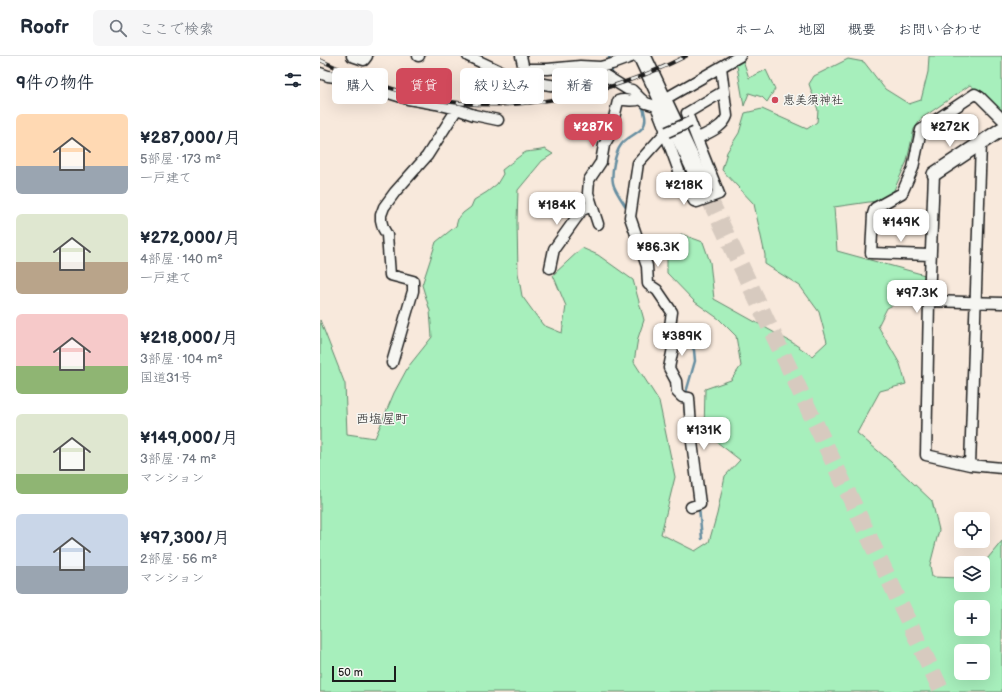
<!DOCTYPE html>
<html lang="ja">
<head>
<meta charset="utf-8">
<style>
  body { margin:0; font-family:"Balsamiq Sans","Klee One",sans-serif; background:#f6f6f7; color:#1f2937; height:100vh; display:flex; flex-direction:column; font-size:15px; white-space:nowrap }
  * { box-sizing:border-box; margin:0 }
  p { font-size:13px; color:#747a83 }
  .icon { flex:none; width:22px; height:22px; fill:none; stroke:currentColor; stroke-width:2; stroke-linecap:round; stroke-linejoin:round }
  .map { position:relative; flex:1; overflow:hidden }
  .panel { display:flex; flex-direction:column; background:#fff; width:320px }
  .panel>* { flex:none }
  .banner { position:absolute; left:12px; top:12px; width:380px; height:36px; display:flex; gap:8px }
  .tools { position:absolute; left:634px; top:456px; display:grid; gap:8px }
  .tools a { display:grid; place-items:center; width:36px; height:36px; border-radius:6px; background:#fff; box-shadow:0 4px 16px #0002; font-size:20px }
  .scale { position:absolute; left:12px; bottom:10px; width:64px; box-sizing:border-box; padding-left:4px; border:2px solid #1c1c1c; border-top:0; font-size:11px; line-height:14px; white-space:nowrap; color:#1c1c1c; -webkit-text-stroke:3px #f6f6f2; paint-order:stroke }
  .price { position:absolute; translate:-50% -34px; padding:0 9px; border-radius:8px; background:#fff; color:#222; font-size:13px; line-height:26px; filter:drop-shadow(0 1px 2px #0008) }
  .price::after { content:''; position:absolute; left:50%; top:24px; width:12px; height:9px; margin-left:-6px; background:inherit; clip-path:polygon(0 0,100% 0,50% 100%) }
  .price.selected { background:#d1495b; color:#fff }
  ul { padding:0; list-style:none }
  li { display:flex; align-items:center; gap:12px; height:100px; padding:0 16px }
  li span { display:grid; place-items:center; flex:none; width:112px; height:80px; border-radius:6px; color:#555 }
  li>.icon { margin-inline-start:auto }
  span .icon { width:48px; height:48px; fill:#fffc; stroke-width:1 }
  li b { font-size:17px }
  h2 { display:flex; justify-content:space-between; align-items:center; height:48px; padding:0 16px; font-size:17px }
  .chip { padding:0 14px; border-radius:6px; background:#fff; box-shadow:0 4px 16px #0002; font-size:14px; line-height:36px }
  .chip.selected { background:#d1495b; color:#fff }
  header { display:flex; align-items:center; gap:24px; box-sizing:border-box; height:56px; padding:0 20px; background:#fff; border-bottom:1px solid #e0e1e3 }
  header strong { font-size:19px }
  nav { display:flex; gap:22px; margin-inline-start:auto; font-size:14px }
  .search { width:280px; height:36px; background:#f6f6f7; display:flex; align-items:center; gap:10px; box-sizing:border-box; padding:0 14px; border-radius:6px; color:#747a83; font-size:15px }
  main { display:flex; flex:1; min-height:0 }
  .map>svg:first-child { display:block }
</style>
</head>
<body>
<header>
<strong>Roofr</strong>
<div class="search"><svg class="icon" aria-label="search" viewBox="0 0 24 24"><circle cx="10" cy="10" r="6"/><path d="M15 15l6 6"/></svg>ここで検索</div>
<nav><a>ホーム</a><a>地図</a><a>概要</a><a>お問い合わせ</a></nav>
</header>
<main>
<section class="panel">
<h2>9件の物件<svg class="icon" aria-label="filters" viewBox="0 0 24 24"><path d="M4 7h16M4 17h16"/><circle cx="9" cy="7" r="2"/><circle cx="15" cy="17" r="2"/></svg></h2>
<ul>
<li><span style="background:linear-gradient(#ffd9b3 65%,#9aa5b1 0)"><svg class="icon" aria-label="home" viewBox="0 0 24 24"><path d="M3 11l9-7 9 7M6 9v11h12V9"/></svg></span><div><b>¥287,000/月</b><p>5部屋 · 173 m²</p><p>一戸建て</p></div></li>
<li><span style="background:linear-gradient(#dfe7d0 60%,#b9a48a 0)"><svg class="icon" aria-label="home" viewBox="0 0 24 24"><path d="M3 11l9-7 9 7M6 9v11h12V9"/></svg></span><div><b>¥272,000/月</b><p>4部屋 · 140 m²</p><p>一戸建て</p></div></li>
<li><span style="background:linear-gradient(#f6c9c9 65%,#8fb573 0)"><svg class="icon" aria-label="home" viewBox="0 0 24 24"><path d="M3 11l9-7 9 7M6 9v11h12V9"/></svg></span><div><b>¥218,000/月</b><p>3部屋 · 104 m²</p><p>国道31号</p></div></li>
<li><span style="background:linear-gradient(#dfe7d0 75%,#8fb573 0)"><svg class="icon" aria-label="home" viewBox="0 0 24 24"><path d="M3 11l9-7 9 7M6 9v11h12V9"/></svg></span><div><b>¥149,000/月</b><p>3部屋 · 74 m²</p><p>マンション</p></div></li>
<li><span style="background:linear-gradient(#c9d6e8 65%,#9aa5b1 0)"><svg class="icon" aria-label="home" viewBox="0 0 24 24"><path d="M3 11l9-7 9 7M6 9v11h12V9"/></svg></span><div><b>¥97,300/月</b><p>2部屋 · 56 m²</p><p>マンション</p></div></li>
</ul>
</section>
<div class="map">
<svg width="682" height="636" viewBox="0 0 682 636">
  <rect width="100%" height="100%" fill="#f8e9dc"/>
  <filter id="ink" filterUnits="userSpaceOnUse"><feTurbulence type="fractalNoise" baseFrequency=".025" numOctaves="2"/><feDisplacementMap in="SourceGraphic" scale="8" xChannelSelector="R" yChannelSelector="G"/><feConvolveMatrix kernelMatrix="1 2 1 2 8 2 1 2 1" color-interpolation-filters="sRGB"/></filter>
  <g filter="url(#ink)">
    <path fill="#a7efbc" stroke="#62866c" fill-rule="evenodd" d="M 609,0 L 682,0 L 682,55 L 650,29 L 602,62 L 594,73 L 587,105 L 570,143 L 514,151 L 517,195 L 605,219 L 598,237 L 567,252 L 558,270 L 580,308 L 586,328 L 560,335 L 537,377 L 571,406 L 612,445 L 619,474 L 610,509 L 612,521 L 641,522 L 641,529 L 663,529 L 663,508 L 682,485 L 682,636 L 0,636 L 0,264 L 25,328 L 27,378 L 55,382 L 74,337 L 88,311 L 112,281 L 110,255 L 102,229 L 116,186 L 136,170 L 138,163 L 143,157 L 151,151 L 154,144 L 167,136 L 177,128 L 183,118 L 182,114 C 186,111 203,97 206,96 C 212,95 218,95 225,93 L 233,98 L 222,105 L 198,134 L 197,167 L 198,217 L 202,240 L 223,269 L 242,277 L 246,250 L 233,219 L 262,192 L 278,199 L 313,224 L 324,264 L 318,282 L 314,306 L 339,345 L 355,421 L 341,478 L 375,495 L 389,486 L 397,458 L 405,420 L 420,404 L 384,376 L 385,333 L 411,324 L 421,310 L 416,280 L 399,263 L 375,246 L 347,217 L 347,192 L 361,178 L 383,186 L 390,206 L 394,243 L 473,287 L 492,300 L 507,286 L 499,256 L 480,230 L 445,208 L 445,199 L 434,148 L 402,114 L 407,96 L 419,77 L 425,57 L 442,53 L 487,73 L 497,66 L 498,54 L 489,28 L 494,20 L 528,3 L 544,6 L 565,33 L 589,48 L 601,44 L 608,16 ZM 641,551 L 663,551 L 663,573 L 641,573 ZM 641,595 L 663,595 L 663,617 L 641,617 Z
      M 422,1 L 429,22 L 446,14 L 455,33 L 447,46 L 442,41 L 429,37 L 424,50 L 417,10 L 411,11 L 403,16 L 419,2 Z"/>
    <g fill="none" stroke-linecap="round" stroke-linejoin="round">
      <path stroke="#668ea1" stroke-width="2.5" d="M 289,0 L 290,7
        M 291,12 L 292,17 L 296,21
        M 308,154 C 304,147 294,134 293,127 C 291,117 295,97 301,89 C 308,78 328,77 325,60 C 324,56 324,52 321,49
        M 355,266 L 374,294 L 375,305 L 365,340
        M 364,344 L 365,357
        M 379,451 L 382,483"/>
      <path stroke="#d7cabf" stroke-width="17" stroke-dasharray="17 8" stroke-linecap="butt" d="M 378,119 L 622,636"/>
      <g stroke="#1c1c1c" stroke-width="13">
        <path id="minor" d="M 32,0 L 44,4 L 47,0
          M 98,0 L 99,0
          M 148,0 L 199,24 L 204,13 L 201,0
          M 401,11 L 407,60 C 403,72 387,77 377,83 L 367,57 L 404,35
          M 204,13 L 228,13 L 260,10 L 280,11 L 292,8 L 314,0
          M 278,15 L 307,33 L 312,34 L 321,43
          M 0,17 L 8,20 L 30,23 L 46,30 L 88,43 L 116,48 L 137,53
          M 199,24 L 243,31 L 265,27 L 278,15 L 280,11
          M 343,44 L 420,0
          M 614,118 L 609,245 L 606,399 L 650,409 L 682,412
          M 278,168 L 268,137 L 269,124 L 281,106 L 284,89 L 290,79 L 298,45 C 306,42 310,47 321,43 L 326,47 L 336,50 L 345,73 L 345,77 L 347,76
          M 610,199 L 551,197 L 553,158 L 555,152 L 582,137 L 593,112 L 601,74 L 655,38 L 660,41 L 682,63
          M 230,212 L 234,193 L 262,154 L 272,150
          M 609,245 L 682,247
          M 72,307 L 93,235 L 93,225 L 70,219 L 67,179 L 63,172 L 61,164 L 61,159 L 64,151 L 75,136 L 107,100 L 137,53 L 154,59 L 178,64
          M 650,409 L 661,87
          M 371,451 L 380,448 L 372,386 L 369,342 L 362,341 L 357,336 L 356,325 L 349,312 L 353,292 L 350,270 L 352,256 L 337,234 L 328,228 L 327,210 L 310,161 L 318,107 L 345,77 L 363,126 L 374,145 L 377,146 L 399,138 L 377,83"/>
      </g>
      <g stroke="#1c1c1c" stroke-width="16">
        <path id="tertiary" d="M 614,118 L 682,73"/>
      </g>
      <g stroke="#1c1c1c" stroke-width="20">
        <path id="trunk" d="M 322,0 L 378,119"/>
      </g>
      <use href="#minor" stroke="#f6f6f2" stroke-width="10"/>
      <use href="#tertiary" stroke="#f6f6f2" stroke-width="13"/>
      <use href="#trunk" stroke="#f6f6f2" stroke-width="17"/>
      <g stroke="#1c1c1c" stroke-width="4">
        <path id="rail" d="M 0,4 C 36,21 73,35 112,43 C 196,59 290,39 366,0"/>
      </g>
      <use href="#rail" stroke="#f6f6f2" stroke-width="2.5" stroke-dasharray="8" stroke-linecap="butt"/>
      <g stroke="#1c1c1c" stroke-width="13" stroke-linecap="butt">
        <path id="minor-bridge" d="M 347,76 L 370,66"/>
      </g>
      <use href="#minor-bridge" stroke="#f6f6f2" stroke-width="10"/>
    </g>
  </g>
  <circle fill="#d1495b" stroke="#f6f6f2" stroke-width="1.5" cx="455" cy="44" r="4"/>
  <g text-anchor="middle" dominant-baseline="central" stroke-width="3" stroke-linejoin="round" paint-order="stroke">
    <g font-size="12" fill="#1c1c1c" stroke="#f6f6f2" text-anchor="start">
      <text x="463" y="44">恵美須神社</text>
    </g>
    <g font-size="13" fill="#1c1c1c" stroke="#f6f6f2">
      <text x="62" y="363">西塩屋町</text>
    </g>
  </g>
</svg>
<div class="tools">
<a><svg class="icon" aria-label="locate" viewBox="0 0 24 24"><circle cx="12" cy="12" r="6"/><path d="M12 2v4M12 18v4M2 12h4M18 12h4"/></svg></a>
<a><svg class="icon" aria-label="layers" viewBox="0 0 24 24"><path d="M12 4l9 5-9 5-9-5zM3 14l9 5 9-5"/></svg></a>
<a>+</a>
<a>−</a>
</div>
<div class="scale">50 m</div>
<b class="price selected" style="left:273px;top:92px">¥287K</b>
<b class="price" style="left:630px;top:92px">¥272K</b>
<b class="price" style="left:364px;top:150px">¥218K</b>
<b class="price" style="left:237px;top:170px">¥184K</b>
<b class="price" style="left:581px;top:187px">¥149K</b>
<b class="price" style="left:338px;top:212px">¥86.3K</b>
<b class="price" style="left:597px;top:258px">¥97.3K</b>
<b class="price" style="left:362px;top:301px">¥389K</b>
<b class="price" style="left:384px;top:395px">¥131K</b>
<div class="banner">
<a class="chip">購入</a>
<a class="chip selected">賃貸</a>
<a class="chip">絞り込み</a>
<a class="chip">新着</a>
</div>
</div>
</main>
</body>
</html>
